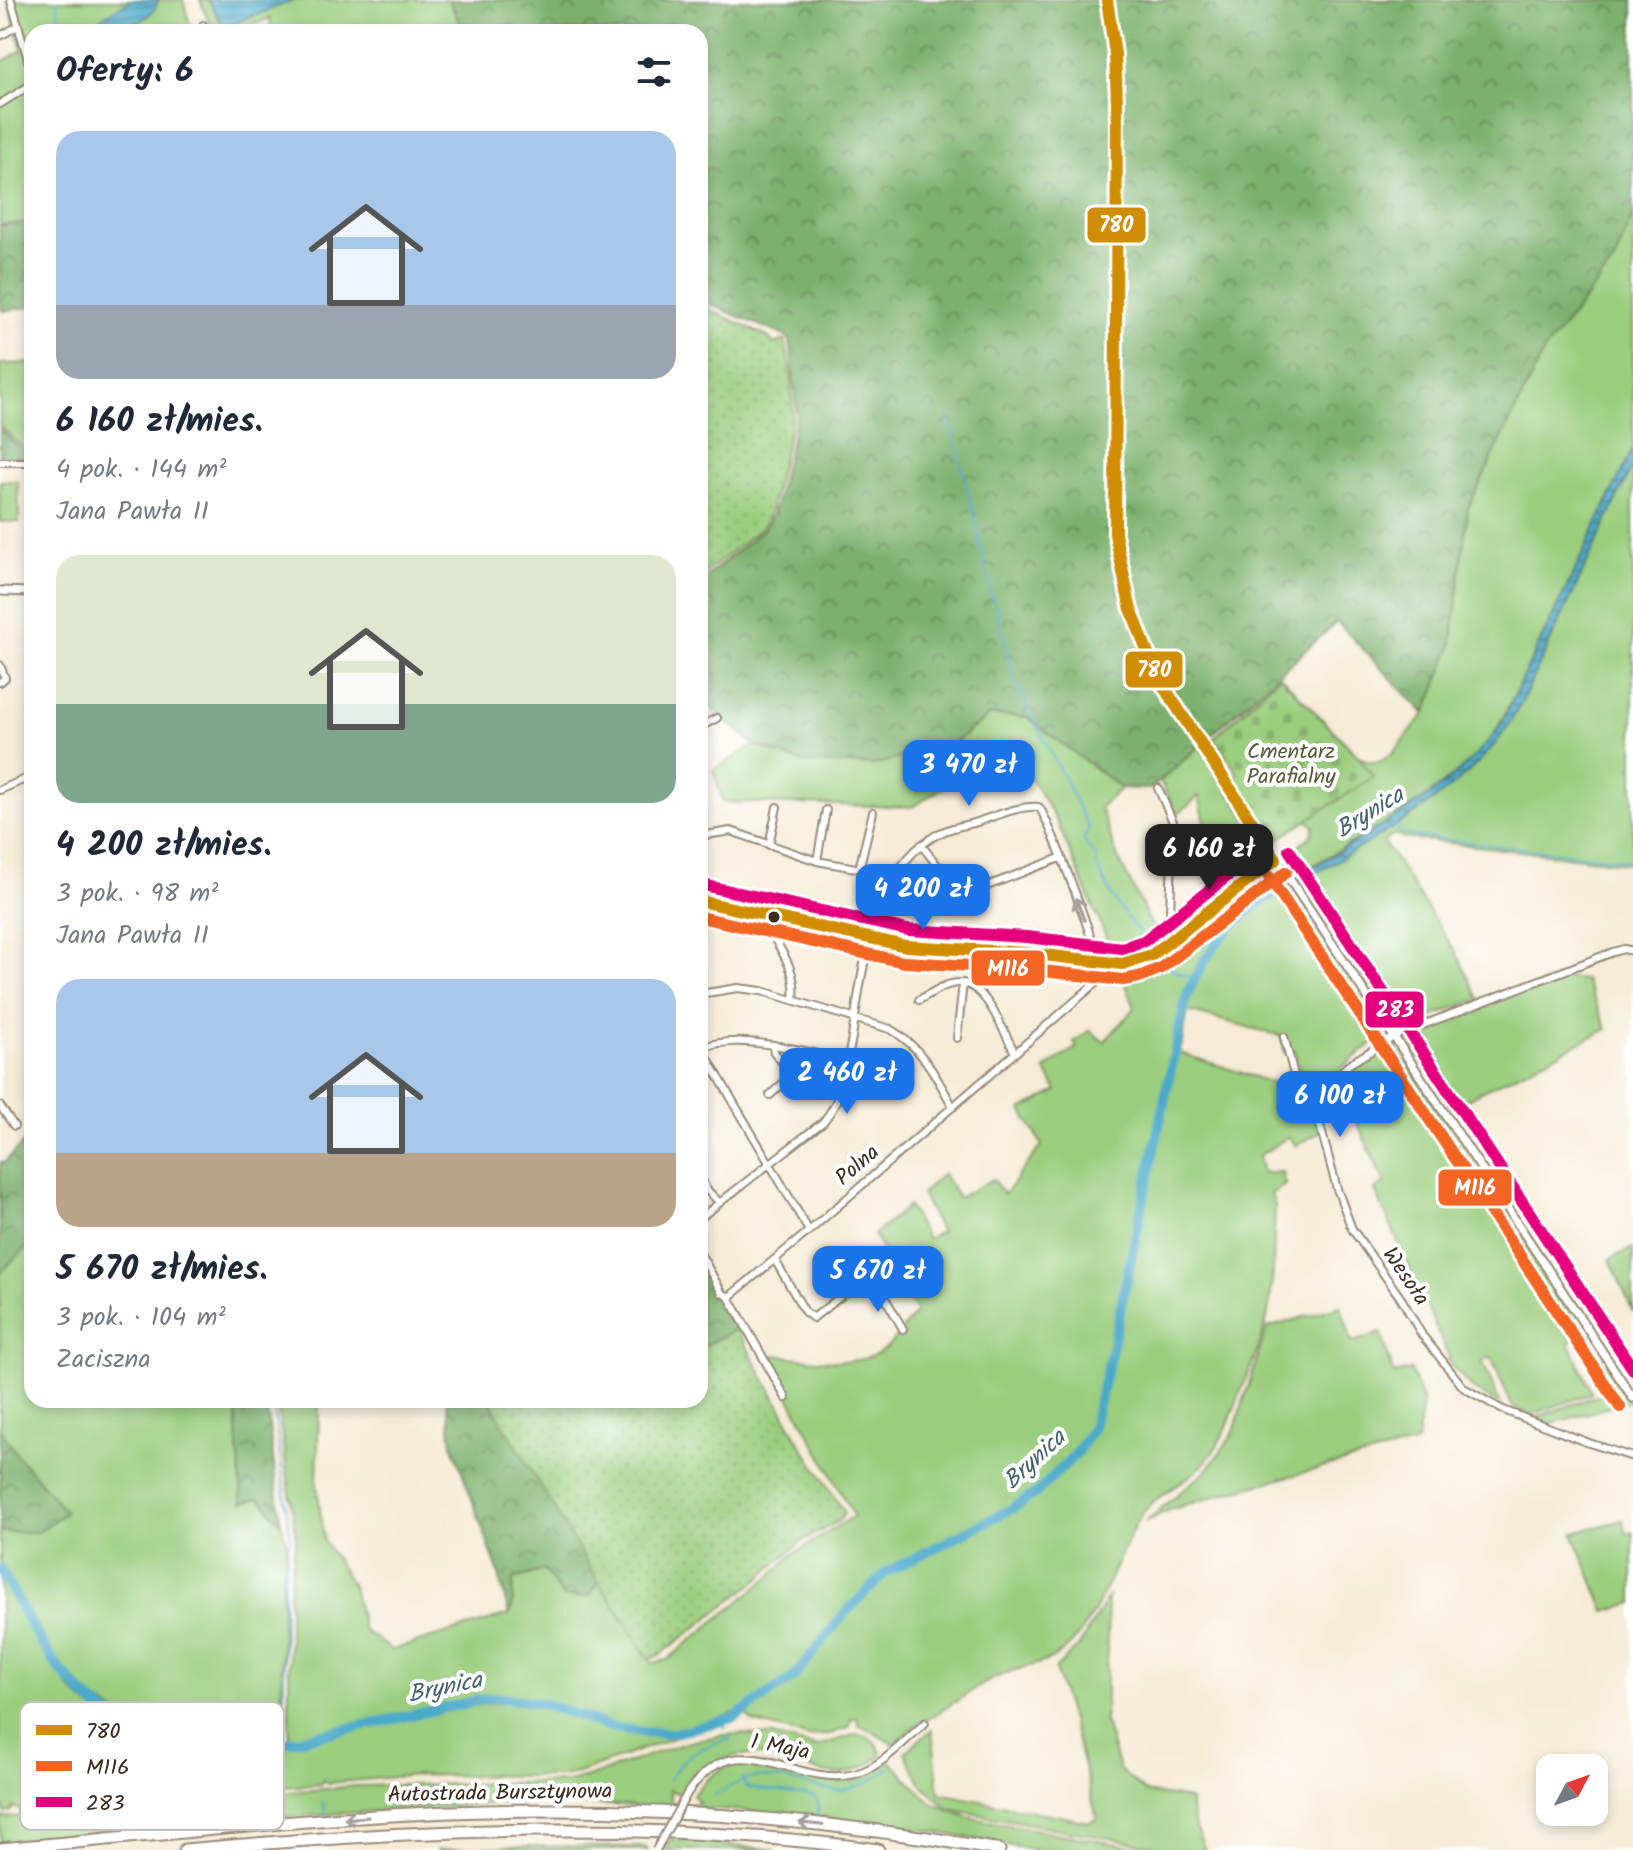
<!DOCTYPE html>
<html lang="pl">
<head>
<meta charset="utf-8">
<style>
  body { margin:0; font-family:Kalam,sans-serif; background:#f2f2f3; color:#1f2937; height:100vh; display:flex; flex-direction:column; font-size:30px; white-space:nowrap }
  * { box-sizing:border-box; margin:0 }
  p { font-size:26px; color:#747a83 }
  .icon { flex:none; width:44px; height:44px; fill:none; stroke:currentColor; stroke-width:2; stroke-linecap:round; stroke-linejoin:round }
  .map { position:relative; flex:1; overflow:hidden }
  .panel { position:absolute; left:24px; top:24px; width:684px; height:1384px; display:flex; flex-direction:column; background:#fff; border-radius:24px; box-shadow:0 4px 12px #0003 }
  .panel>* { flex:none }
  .needle { width:52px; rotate:49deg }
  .buttons { position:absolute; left:1536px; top:1754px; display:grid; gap:16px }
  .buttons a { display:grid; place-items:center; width:72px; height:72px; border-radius:16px; background:#fff; box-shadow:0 4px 12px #0003; font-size:40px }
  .price { position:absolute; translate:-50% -68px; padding:0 18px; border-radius:16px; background:#1a73e8; color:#fff; font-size:26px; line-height:52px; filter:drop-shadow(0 2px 4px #0008) }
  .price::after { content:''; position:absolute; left:50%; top:48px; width:24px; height:18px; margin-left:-12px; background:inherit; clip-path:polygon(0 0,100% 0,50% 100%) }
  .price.current { background:#222; color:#fff }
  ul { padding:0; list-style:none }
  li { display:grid; align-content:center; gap:16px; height:424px; padding:0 32px }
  li span { display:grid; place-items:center; height:248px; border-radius:24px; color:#555 }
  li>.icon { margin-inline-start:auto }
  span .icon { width:144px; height:144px; fill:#fffc; stroke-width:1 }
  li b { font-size:34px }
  h2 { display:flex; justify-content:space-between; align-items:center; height:96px; padding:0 32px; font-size:34px }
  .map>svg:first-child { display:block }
</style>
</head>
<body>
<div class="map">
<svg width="1633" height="1850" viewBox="0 0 1633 1850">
  <defs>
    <pattern id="forest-crowns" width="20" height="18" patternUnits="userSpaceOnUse" patternTransform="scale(2)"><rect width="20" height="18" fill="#7bb06c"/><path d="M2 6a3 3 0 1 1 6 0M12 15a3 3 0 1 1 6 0" fill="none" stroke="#668f58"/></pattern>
    <pattern id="cemetery-stones" width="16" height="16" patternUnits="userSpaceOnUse" patternTransform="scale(2)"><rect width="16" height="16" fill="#9acd7d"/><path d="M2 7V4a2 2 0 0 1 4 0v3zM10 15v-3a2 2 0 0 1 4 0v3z" fill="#86b06c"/></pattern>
    <pattern id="garden-dots" width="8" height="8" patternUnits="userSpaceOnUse" patternTransform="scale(2)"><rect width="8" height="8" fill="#9acd7d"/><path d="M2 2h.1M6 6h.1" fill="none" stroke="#86b06c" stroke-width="1.8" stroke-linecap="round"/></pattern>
    <pattern id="water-rules" width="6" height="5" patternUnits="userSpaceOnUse" patternTransform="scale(2)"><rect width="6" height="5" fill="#4ba9ca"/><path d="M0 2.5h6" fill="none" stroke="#408aa3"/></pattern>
  </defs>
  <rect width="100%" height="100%" fill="#fff"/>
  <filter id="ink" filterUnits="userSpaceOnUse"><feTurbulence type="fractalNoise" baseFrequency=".0125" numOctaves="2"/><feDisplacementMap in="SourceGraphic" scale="16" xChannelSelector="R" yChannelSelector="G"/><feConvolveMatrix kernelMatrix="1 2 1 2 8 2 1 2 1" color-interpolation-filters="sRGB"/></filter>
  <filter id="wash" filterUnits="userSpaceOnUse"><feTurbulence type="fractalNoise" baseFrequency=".006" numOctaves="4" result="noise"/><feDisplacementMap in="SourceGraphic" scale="32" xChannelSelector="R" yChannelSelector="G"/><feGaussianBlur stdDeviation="1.8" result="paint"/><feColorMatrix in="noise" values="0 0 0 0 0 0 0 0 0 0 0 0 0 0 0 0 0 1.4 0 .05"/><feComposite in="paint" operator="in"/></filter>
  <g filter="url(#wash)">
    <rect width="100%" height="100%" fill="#f5ead4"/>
    <path fill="#9acd7d" stroke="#6a7c4e" stroke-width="2" d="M 7,0 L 183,0 L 192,32 L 32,32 L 32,235 L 27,223 L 0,225 L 0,63 L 22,50 Z
      M 200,0 L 449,0 L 464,32 L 272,32 L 270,18 L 233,32 L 213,32 Z
      M 1633,214 L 1633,448 L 1567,588 L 1494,735 C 1442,798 1363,835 1293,876 L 1282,859 L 1312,835 L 1314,826 L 1307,820 L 1373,777 L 1357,755 L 1369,762 L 1378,762 L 1392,754 L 1425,714 L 1451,648 L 1468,508 L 1544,351 L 1614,262 Z
      M 32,363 L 32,454 L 30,454 L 0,426 L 0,364 Z
      M 1633,465 L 1633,864 L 1405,838 L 1394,834 L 1384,842 L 1457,954 L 1479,999 L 1401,1028 L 1394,1027 L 1299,883 C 1367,842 1440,806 1493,746 C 1505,732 1514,715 1523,700 Z
      M 0,481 L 18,481 L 19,522 L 0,522 Z
      M 990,715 L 1027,717 L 1121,788 L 1100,807 L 1118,858 L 1153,928 L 1178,921 L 1258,857 L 1244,829 L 1211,847 L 1199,796 L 1177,815 L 1160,781 L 1200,746 L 1258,836 L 1264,850 L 1262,862 L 1150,950 L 1131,958 L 1115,958 L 1057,822 L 1011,745 L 912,807 L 723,802 L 713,770 L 755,745 L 804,763 L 950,746 Z
      M 1276,868 L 1384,1034 L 1308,1095 L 1303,1089 L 1295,1050 L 1285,1053 L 1281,1036 L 1188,1011 L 1180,1053 L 1295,1090 L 1300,1100 L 1312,1108 L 1320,1132 L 1296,1146 L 1289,1136 L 1259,1156 L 1263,1173 L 1282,1172 L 1285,1185 L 1271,1194 L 1275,1206 C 1273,1244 1275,1285 1266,1322 C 1260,1347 1249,1372 1239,1396 C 1231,1417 1223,1439 1210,1456 C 1191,1483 1155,1491 1138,1520 C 1117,1557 1097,1620 1067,1648 C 1049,1665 1027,1665 1006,1673 C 978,1684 952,1705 927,1720 L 922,1721 L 893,1744 L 866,1728 L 859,1726 L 857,1718 L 851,1718 L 849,1727 L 830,1734 L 809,1737 L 753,1722 L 742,1710 C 720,1717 693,1730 670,1731 C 619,1732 588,1714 542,1701 C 521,1696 501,1696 480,1696 L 289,1739 L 289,1591 L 296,1537 L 277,1400 L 319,1400 L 317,1486 L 324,1541 L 353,1587 L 363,1630 L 392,1650 L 508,1615 L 512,1610 L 514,1579 L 545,1570 L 589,1596 L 599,1582 L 652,1663 L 667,1660 L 773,1574 L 793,1554 L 854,1516 L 770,1361 L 775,1355 C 804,1358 856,1369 882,1351 C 895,1342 906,1324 916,1312 L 874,1235 L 908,1206 L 927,1239 L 941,1232 L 921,1194 L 943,1174 L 958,1198 L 993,1179 L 1004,1195 L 1042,1145 L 1022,1110 L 1057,1091 L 1045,1069 L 1077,1047 L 1074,1042 L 1090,1030 L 1104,1042 L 1135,1008 L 1119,967 L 1129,967 L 1151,959 L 1267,870 Z
      M 1558,977 L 1585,980 L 1607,1029 L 1451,1107 L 1405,1037 Z
      M 1390,1042 L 1394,1043 L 1617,1383 L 1602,1388 L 1578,1338 L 1569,1342 L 1592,1393 L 1530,1415 L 1512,1406 L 1491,1357 L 1482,1361 L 1501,1405 L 1474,1390 L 1446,1360 L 1450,1359 L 1375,1190 L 1385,1183 L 1354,1116 L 1357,1100 L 1346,1075 Z
      M 32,1242 L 32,1400 L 235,1400 L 242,1502 L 260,1498 L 281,1523 L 287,1545 L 282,1582 L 282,1740 L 241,1746 L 204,1745 L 159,1736 L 91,1697 L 54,1657 L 0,1562 L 0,1529 L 17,1455 L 0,1429 L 0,1273 Z
      M 1633,1248 L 1633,1312 L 1610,1259 Z
      M 1341,1306 L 1352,1342 L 1381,1333 L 1394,1374 L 1411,1370 L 1423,1403 L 1417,1443 L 1218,1495 L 1169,1510 L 1145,1522 L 1208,1469 L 1233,1434 L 1267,1328 Z
      M 1621,1387 L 1630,1401 L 1550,1424 L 1534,1418 Z
      M 1623,1520 L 1627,1534 L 1633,1532 L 1633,1603 L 1605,1611 L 1573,1533 Z
      M 0,1577 L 69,1688 L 88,1705 L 115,1723 L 153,1741 L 208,1754 L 266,1750 L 445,1710 L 510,1701 L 540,1705 L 618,1731 L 678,1736 L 578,1773 L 562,1776 L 416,1775 L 329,1783 L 323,1780 L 321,1784 L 286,1787 L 283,1785 L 278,1789 L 170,1796 L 60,1809 L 51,1804 L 47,1809 L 24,1812 L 14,1807 L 12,1811 L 5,1813 L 4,1807 L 0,1806 Z
      M 1108,1597 L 1105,1723 L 1119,1769 L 1145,1792 L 1189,1799 L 1195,1827 L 1205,1850 L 1175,1850 L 949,1809 L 920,1783 L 905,1752 L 932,1729 L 939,1793 L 1090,1822 L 1097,1818 L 1076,1736 L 1055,1669 L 1079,1646 Z
      M 739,1734 L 772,1736 L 816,1747 L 856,1734 L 863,1735 L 874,1741 L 881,1751 L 880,1757 C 868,1765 855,1773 840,1774 C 823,1774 807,1768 791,1762 C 744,1747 711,1753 682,1795 L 669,1790 L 672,1802 L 677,1804 L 675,1807 L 515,1802 L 289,1817 L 0,1842 L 0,1818 L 357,1786 L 568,1782 C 626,1769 676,1737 739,1734 Z
      M 890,1761 L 931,1803 L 970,1818 L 1150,1850 L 1034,1850 L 920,1829 L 813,1816 L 688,1807 L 699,1802 L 693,1795 C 741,1729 792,1790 852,1781 C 866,1779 879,1768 890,1761 Z
      M 670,1839 L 775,1850 L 663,1850 Z
      M 518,1846 L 645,1847 L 648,1850 L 436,1850 Z"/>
    <path fill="url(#forest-crowns)" stroke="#5b6d45" stroke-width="2" d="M 449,0 L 1633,0 L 1633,214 L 1614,262 L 1544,351 L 1468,508 L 1451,648 L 1425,714 L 1337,622 L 1151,789 L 1121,788 L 1027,717 L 990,715 L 950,746 L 924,753 L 873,765 L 804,763 L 755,745 L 724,720 L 700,696 L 700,582 L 766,527 L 775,507 L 797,416 L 790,340 L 785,336 L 700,300 L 700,32 L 464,32 Z
      M 27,223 L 32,235 L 26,239 L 26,247 L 30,307 L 3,311 L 0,307 L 0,225 Z
      M 0,429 L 30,458 L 0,458 Z
      M 32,1134 L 32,1242 L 0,1273 L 0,1162 L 4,1163 Z
      M 700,1262 L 736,1329 L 700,1348 Z
      M 235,1400 L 266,1400 L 281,1523 L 260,1498 L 242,1503 Z
      M 447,1400 L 489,1400 L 599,1582 L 589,1596 L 563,1597 L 544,1570 L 514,1579 L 512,1610 L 509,1615 L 498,1571 L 452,1444 Z
      M 0,1429 L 17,1455 L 66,1512 L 38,1532 L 2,1532 L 0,1529 Z"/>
    <path fill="url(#cemetery-stones)" stroke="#6a7c4e" stroke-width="2" d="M 1280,676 L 1357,755 L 1373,777 L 1280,838 L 1275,839 L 1235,779 L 1237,772 L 1214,738 Z"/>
    <path fill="url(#garden-dots)" stroke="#6a7c4e" stroke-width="2" d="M 700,305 L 768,337 L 774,344 L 785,340 L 791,375 L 793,416 L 771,508 L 764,526 L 700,577 Z
      M 737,1329 L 802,1446 L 845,1513 L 839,1521 L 802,1541 L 756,1581 L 660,1655 L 649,1659 L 590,1568 L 489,1400 L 700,1400 L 700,1348 Z"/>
    <path fill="url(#water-rules)" stroke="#436a74" stroke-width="2" d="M 131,0 L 158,0 C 156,17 125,32 109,32 L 101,18 Z
      M 208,0 L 295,0 L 228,26 L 222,24 Z
      M 1633,449 L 1633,465 L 1521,703 C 1515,713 1509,725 1502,735 C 1454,800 1367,842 1299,883 L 1295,878 C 1366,833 1448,797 1499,728 Z"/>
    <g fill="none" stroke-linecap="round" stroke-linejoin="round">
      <path stroke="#4ba9ca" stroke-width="2" d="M 57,0 L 59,32
        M 948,415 L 976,521 L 985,570 L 1017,686 L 1089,828 L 1083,840 L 1096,857 L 1099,871 L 1116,903 L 1133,925 L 1174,971 L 1194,978
        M 1392,824 L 1401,833 L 1413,836 L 1633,861
        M 273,1400 L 290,1534 L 284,1583 L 284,1729
        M 93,1712 L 97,1708
        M 89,1717 L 85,1757 L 120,1796 L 138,1796 L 146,1800
        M 723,1721 L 725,1728
        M 728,1736 L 730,1741
        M 283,1743 L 284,1737
        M 742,1777 L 745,1786 L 749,1788 L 814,1796 L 819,1804 L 817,1818
        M 669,1780 C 683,1754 702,1747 729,1739
        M 432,1791 L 434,1807
        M 714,1796 C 750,1772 767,1774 808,1785 C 820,1788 832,1792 845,1790 C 862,1787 876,1777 890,1768
        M 323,1802 L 326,1814
        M 264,1803 L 267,1812
        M 147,1807 L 148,1822
        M 814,1850 L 814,1849"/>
      <path stroke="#4ba9ca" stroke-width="10" d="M 0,1569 C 17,1599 32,1631 52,1659 C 107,1734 183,1758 273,1745 L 494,1697 L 542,1703 L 610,1727 L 643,1732 L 674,1733 L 734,1718 L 793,1678 L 845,1613 L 887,1572 L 1013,1508 L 1036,1493 L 1075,1455 L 1092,1429 L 1112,1349 L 1186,998 C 1212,934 1242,913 1300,878"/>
    </g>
  </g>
  <g filter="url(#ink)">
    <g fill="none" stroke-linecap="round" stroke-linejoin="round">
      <g stroke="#988a79" stroke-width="10">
        <path id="minor" d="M 11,0 L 32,74
          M 203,25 L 207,32
          M 0,36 L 18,26
          M 0,104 L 32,84
          M 0,462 L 32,462
          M 0,665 L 5,678 L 0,682
          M 700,727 L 717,718
          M 1158,788 L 1173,822 L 1170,914 L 1173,939
          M 0,790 L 32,776
          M 700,836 L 731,831 L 817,861 L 889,874 L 895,877
          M 769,845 L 777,807
          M 921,845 C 935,861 952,890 974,891 L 1060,858
          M 817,861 L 826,810
          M 859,869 L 873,812
          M 763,914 C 774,947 798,963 794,1000
          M 1633,951 L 1624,949 L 1613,952 L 1397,1035 L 1351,1063 L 1316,1093 L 1313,1099 L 1337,1189 L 1352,1229 L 1402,1300 L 1422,1335 L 1464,1388 L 1501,1409 L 1589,1443 L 1633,1457
          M 700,994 L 738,988 L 762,991 L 890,1029 C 922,1047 936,1076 953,1107
          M 919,1000 C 932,993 946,982 961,983 C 986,984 1004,1033 1015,1053
          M 1284,1037 L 1298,1090 L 1306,1100 L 1313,1099
          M 957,1038 L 963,983
          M 700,1045 L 809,1231
          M 773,1047 L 774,1052 L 792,1075
          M 702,1048 C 738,1031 807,1053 848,1060
          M 770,1095 L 809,1060 L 809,1053
          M 0,1106 L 14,1126
          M 700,1175 L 706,1189 L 719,1202
          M 700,1218 L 823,1122 C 844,1097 846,1069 852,1037 C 862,973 872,873 933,837 C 945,829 960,826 974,823 C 993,817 1019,805 1039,807 C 1049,821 1097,945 1096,961
          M 700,1253 L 722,1293 L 729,1297 L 786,1398
          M 775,1260 L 805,1312 L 813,1318 L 867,1276 L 873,1277 L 903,1329
          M 729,1297 L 809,1231 L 1111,970 L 1114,963
          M 688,1792 C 739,1719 793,1789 855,1774 C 882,1767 904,1741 925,1723"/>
      </g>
      <g stroke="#988a79" stroke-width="11">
        <path id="tertiary" d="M 1107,0 L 1115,54 L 1117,102 L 1115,534 C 1124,599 1139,647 1173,703 L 1633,1398
          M 0,591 L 32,592
          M 700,901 L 906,946 L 1026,953 L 1122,964 L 1135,962 L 1152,955 L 1276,859"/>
      </g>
      <g stroke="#988a79" stroke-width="15">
        <path id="motorway" d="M 0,1849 C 150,1836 301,1818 452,1812 C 634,1805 819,1817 999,1850
          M 185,1850 C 416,1829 647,1818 878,1850"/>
      </g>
      <use href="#minor" stroke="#fff" stroke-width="6"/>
      <use href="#tertiary" stroke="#fff" stroke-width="7"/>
      <use href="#motorway" stroke="#fff" stroke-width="11"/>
      <g stroke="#988a79" stroke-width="10" stroke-linecap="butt">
        <path id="minor-bridge" d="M 656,1850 L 688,1792"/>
      </g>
      <use href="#minor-bridge" stroke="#fff" stroke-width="6"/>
      <g stroke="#fff" stroke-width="18">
        <path id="bus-1" d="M 1107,0 L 1115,54 L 1117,102 L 1115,534 L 1130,606 L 1156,675 L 1276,859
          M 700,901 L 906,946 L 1026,953 L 1122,964 L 1152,955 L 1276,859"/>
      </g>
      <g stroke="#fff" stroke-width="18">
        <path id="bus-2" d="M 1263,868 L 1620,1407
          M 700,917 L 904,962 L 1025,969 L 1123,980 L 1139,977 L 1161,968 L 1286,872"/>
      </g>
      <g stroke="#fff" stroke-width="18">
        <path id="bus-3" d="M 1289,850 L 1633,1369
          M 703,885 L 908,930 L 1027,937 L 1122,948 L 1144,941 L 1266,846"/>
      </g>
      <use href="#bus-1" stroke="#d18d06" stroke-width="12"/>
      <use href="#bus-2" stroke="#f26522" stroke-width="12"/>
      <use href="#bus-3" stroke="#e5007d" stroke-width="12"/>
    </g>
    <defs><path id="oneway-shaft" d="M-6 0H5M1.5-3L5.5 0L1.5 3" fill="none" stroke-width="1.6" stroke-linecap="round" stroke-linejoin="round" transform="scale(2)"/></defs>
    <g stroke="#a79f9a">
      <use href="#oneway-shaft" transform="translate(1080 909) rotate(-111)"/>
      <use href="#oneway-shaft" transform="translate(356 1818) rotate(176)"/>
      <use href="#oneway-shaft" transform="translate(811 1824) rotate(-174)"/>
    </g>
  </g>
  <circle fill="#3b2a1e" stroke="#fff" stroke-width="3" cx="774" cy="917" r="7"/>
  <g text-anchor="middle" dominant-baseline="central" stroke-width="8" stroke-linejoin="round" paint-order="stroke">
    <g font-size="22" fill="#585b3a" stroke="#fff">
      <text x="1291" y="752">Cmentarz<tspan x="1291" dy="25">Parafialny</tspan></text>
    </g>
    <g font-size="22" fill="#3b2a1e" stroke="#fff">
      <text transform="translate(858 1166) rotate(-41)">Polna</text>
      <text transform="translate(1405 1277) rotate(56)">Wesoła</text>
      <text transform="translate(780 1748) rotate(11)">1 Maja</text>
      <text transform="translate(500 1794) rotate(-1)">Autostrada Bursztynowa</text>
    </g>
    <g font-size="24" font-style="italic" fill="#42636b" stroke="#fff">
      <text transform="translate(1370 813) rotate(-32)">Brynica</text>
      <text transform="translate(1035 1460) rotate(-43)">Brynica</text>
      <text transform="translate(445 1688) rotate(-12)">Brynica</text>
    </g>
  </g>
  <rect x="20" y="1702" width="264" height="128" rx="12" fill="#fff" stroke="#c4bfbc" stroke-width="2"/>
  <rect x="36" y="1725" width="36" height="10" fill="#d18d06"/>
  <rect x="36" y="1761" width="36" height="10" fill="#f26522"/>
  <rect x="36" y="1797" width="36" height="10" fill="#e5007d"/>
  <g font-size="22" fill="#3b2a1e">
    <text x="86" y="1738">780</text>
    <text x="86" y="1774">M116</text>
    <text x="86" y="1810">283</text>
  </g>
  <g stroke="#fff" stroke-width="3">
    <rect x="1086" y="206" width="61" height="38" rx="8" fill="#d18d06"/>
    <rect x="1124" y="650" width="60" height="39" rx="8" fill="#d18d06"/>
    <rect x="970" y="949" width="76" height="38" rx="8" fill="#f26522"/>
    <rect x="1364" y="990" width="61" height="39" rx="8" fill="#e5007d"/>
    <rect x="1437" y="1168" width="76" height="39" rx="8" fill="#f26522"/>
  </g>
  <g font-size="22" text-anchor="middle" font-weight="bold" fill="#fff">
    <text x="1116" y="232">780</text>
    <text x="1154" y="677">780</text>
    <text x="1008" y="976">M116</text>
    <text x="1395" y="1017">283</text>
    <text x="1475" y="1195">M116</text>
  </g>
</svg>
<div class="buttons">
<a><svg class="needle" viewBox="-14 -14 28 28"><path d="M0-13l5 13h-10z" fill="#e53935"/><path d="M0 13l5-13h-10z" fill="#747a83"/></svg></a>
</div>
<b class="price" style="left:969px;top:808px">3 470 zł</b>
<b class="price current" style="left:1209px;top:892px">6 160 zł</b>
<b class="price" style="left:923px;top:932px">4 200 zł</b>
<b class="price" style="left:847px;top:1116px">2 460 zł</b>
<b class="price" style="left:1340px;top:1139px">6 100 zł</b>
<b class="price" style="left:878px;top:1314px">5 670 zł</b>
<section class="panel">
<h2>Oferty: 6<svg class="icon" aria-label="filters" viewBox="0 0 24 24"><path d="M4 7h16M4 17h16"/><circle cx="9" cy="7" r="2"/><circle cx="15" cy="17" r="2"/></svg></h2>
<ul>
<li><span style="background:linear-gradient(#a9c7e8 70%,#9aa5b1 0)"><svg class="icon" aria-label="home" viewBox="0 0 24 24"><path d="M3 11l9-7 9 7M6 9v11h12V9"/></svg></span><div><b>6 160 zł/mies.</b><p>4 pok. · 144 m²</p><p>Jana Pawła II</p></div></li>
<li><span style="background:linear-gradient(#dfe7d0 60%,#7fa58c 0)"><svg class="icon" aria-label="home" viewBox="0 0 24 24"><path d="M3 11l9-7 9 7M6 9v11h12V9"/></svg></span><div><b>4 200 zł/mies.</b><p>3 pok. · 98 m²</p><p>Jana Pawła II</p></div></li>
<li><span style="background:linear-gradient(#a9c7e8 70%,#b9a48a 0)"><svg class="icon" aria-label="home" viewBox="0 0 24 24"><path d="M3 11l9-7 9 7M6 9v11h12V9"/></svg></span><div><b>5 670 zł/mies.</b><p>3 pok. · 104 m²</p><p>Zaciszna</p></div></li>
</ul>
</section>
</div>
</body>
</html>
